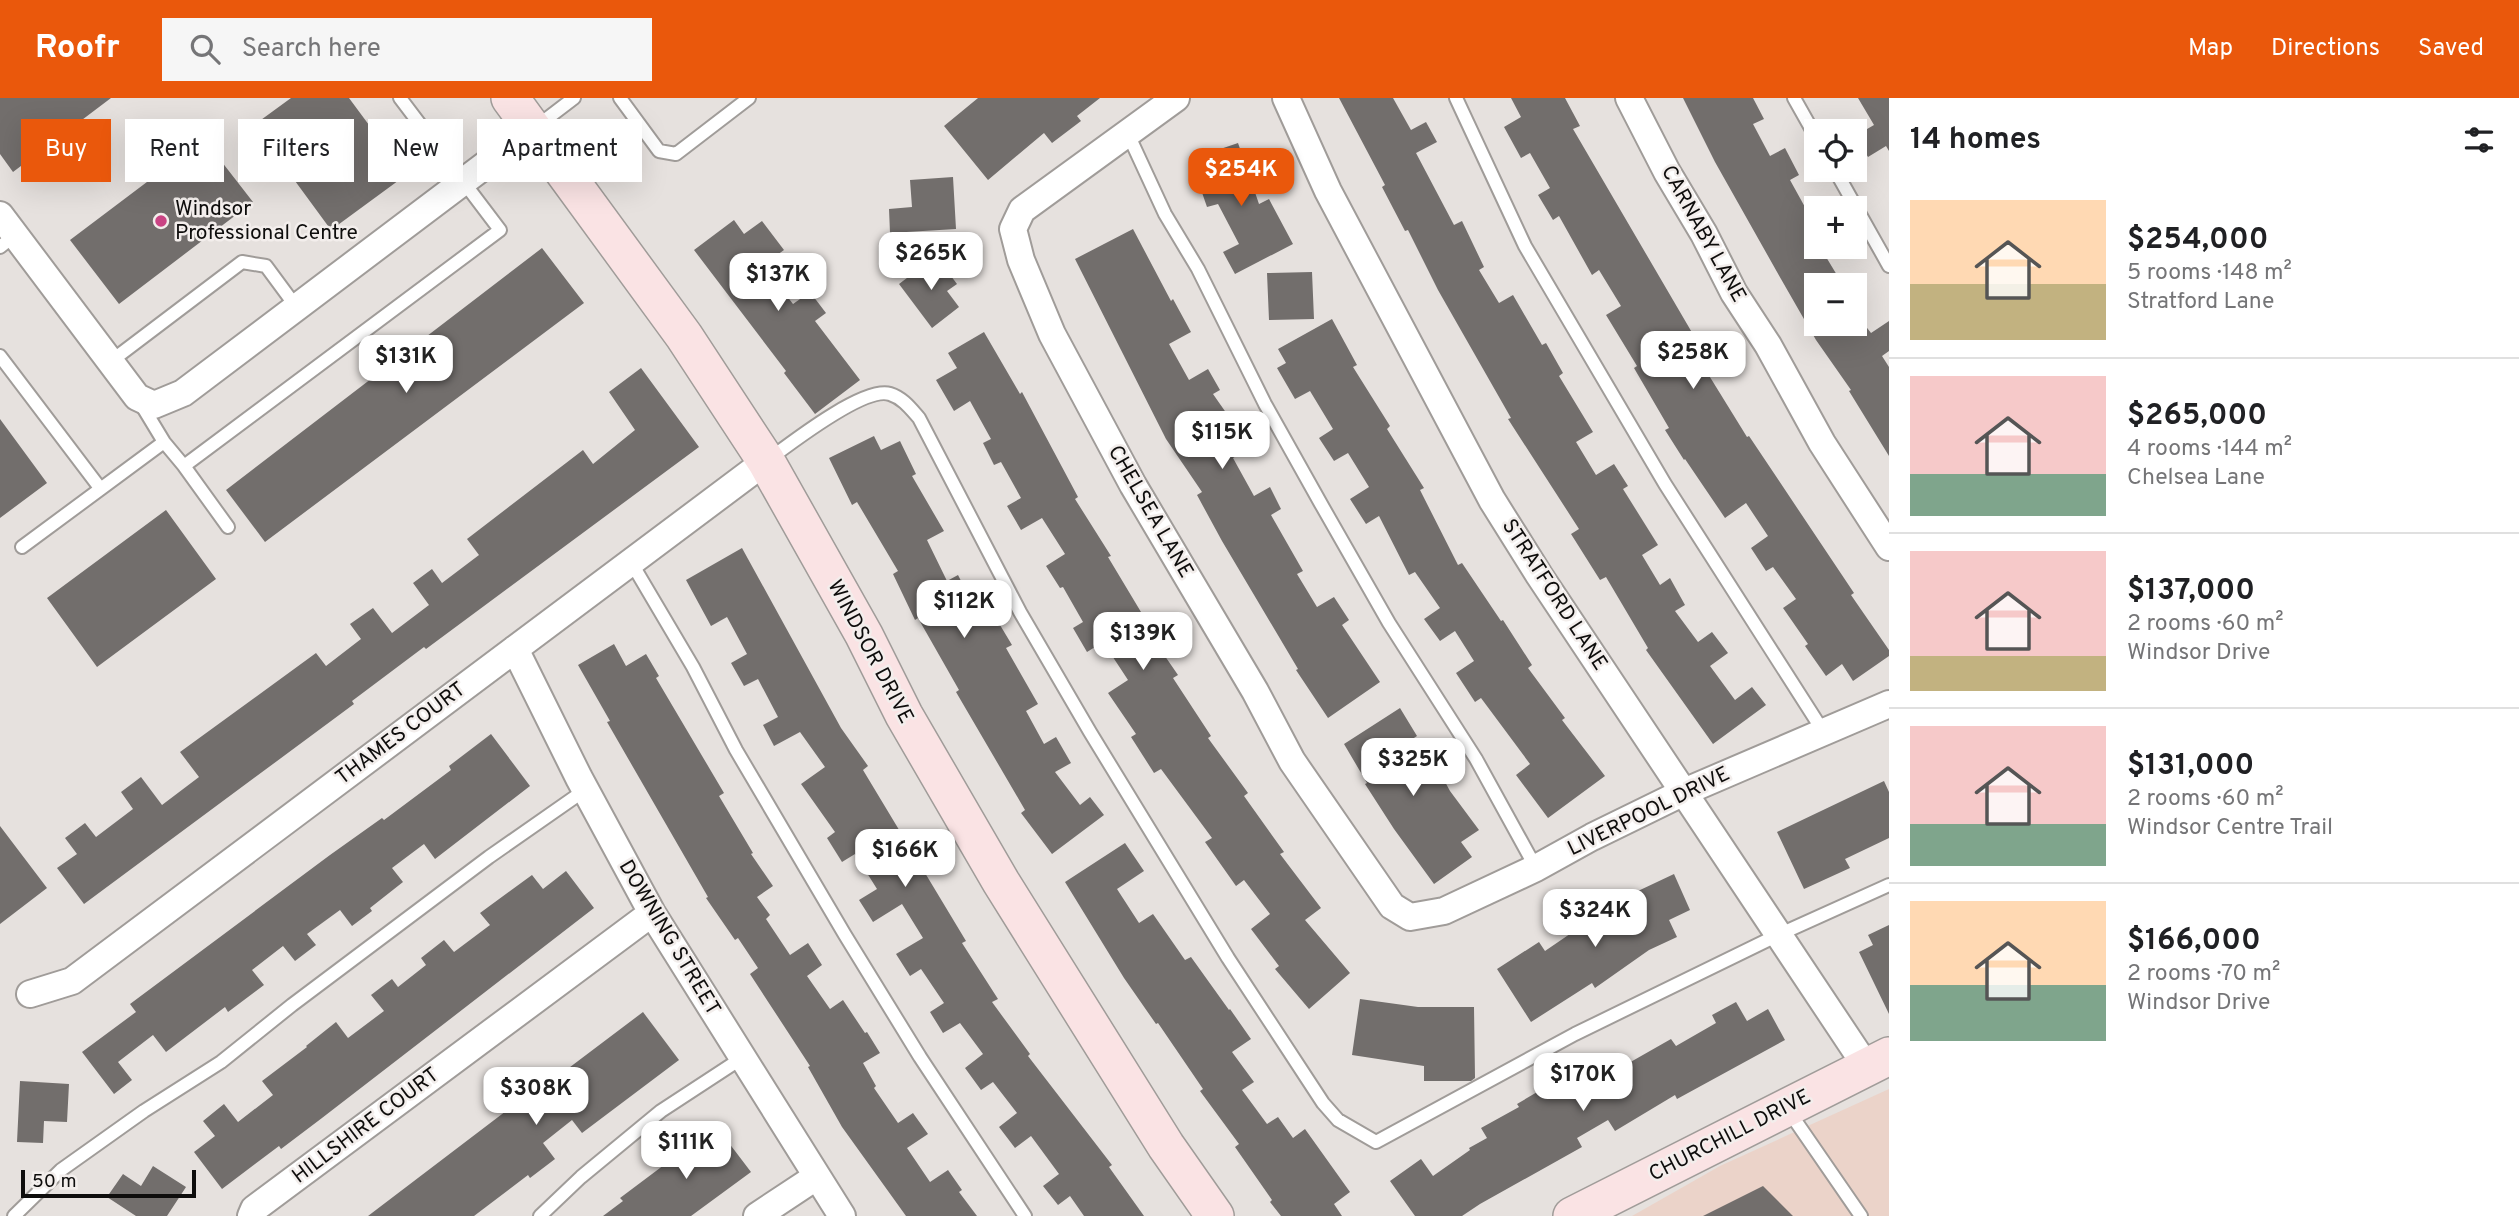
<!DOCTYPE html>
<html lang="en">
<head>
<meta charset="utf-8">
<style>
  body { margin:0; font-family:Overpass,sans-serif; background:#f6f6f6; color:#202124; height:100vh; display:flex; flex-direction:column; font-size:26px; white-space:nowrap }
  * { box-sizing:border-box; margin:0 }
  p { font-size:23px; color:#757577 }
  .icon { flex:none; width:38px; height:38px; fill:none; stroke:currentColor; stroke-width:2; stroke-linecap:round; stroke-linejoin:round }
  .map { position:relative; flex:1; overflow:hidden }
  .details { display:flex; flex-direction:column; background:#fff; width:630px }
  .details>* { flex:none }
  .banner { position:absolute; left:21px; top:21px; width:665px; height:63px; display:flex; gap:14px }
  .buttons { position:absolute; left:1804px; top:21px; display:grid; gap:14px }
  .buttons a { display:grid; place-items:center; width:63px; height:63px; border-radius:0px; background:#fff; box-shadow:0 7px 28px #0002; font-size:35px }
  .scale { position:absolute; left:21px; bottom:18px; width:175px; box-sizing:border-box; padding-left:7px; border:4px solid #0e0d0c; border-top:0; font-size:19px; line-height:24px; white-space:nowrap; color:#0e0d0c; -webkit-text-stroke:5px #f3eeec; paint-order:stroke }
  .price { position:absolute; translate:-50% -60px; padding:0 16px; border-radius:14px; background:#fff; color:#222; font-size:23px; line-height:46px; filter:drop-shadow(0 2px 4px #0008) }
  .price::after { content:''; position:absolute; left:50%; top:42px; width:21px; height:16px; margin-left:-10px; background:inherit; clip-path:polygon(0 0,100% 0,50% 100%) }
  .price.on { background:#ea580c; color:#fff }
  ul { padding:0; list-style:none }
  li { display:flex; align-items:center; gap:21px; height:175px; padding:0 21px }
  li+li { border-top:2px solid #e0e0e0 }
  li span { display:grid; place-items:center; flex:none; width:196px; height:140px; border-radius:0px; color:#555 }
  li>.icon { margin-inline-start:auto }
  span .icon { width:84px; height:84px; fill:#fffc; stroke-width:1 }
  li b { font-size:30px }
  h2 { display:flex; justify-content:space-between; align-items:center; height:84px; padding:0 21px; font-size:30px }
  .tag { padding:0 24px; border-radius:0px; background:#fff; box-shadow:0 7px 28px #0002; font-size:24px; line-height:63px }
  .tag.on { background:#ea580c; color:#fff }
  header { display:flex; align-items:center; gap:42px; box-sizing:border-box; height:98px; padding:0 35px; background:#ea580c; color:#fff }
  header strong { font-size:33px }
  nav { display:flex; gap:38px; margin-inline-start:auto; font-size:24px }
  .search { width:490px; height:63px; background:#f6f6f6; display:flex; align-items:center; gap:18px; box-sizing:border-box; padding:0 24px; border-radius:0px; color:#757577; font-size:26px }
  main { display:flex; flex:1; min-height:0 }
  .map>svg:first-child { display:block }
</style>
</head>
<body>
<header>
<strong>Roofr</strong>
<div class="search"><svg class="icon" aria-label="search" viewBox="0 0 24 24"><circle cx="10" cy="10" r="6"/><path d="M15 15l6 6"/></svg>Search here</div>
<nav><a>Map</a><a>Directions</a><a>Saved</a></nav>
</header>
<main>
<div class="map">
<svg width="1889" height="1118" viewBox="0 0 1889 1118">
  <rect width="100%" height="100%" fill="#e6e1de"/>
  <path fill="#ebd3c9" d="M 1889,991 L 1889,1118 L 1632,1118 L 1720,1068 Z"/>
  <path fill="#726e6c" d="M 0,0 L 111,0 L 13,74 L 0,56 Z
    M 291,0 L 349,0 L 406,77 L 331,132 L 254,27 Z
    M 978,0 L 1100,0 L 1077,18 L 1081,23 L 1052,45 L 1044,35 L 988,82 L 944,28 Z
    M 1339,0 L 1393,0 L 1411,32 L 1426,24 L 1437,44 L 1416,55 L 1454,127 L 1462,123 L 1484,169 L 1479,172 L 1499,205 L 1513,197 L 1542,247 L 1546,245 L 1563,275 L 1559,278 L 1593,334 L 1576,344 L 1596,377 L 1614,366 L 1628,388 L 1623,391 L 1658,447 L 1642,457 L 1660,487 L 1670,480 L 1685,507 L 1675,513 L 1698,544 L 1712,534 L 1728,555 L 1710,568 L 1735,602 L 1752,589 L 1766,607 L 1713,646 L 1646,552 L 1648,550 L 1606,479 L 1600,482 L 1571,436 L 1579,431 L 1508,321 L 1511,320 L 1438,192 L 1408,132 L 1405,133 L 1382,89 L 1385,87 Z
    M 1511,0 L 1565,0 L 1580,28 L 1573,31 L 1711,267 L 1705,271 L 1747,339 L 1749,338 L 1854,495 L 1851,497 L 1889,552 L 1889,558 L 1853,583 L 1842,566 L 1826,578 L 1805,548 L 1808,546 L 1783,510 L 1796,501 L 1773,469 L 1766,473 L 1751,450 L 1768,438 L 1746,405 L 1725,420 L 1685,361 L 1684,362 L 1665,332 L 1669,330 L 1634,270 L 1637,268 L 1606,217 L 1621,208 L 1599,172 L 1592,177 L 1559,118 L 1553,122 L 1538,97 L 1550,90 L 1530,55 L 1521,60 L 1504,29 L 1521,19 Z
    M 1683,0 L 1753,0 L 1764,21 L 1753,26 L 1770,58 L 1785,50 L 1799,77 L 1790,82 L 1816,129 L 1816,149 L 1820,149 L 1843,187 L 1816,187 L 1816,226 L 1864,226 L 1871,235 L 1889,223 L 1889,253 L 1882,258 L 1889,269 L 1889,358 L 1849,293 L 1851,292 L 1816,242 L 1781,181 L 1715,64 Z
    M 1858,0 L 1889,0 L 1889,53 L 1886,48 L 1868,59 L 1855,38 L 1874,27 Z
    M 204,41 L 253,104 L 119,206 L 70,142 Z
    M 1238,45 L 1259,106 L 1269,101 L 1293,146 L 1235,176 L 1223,154 L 1239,146 L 1218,106 L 1207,109 L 1198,83 L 1205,81 L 1197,59 Z
    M 953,79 L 956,131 L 890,135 L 889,111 L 912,109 L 910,82 Z
    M 734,122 L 744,136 L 762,123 L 784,152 L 763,167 L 793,206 L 810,194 L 826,215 L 815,223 L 860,282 L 815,316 L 784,275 L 786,273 L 694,152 Z
    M 1133,131 L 1171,203 L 1173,201 L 1191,234 L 1169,246 L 1189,282 L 1208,271 L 1220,292 L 1213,296 L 1250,349 L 1233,360 L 1254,398 L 1270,389 L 1281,411 L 1271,417 L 1303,473 L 1297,476 L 1317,509 L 1334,499 L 1349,522 L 1342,527 L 1380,584 L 1328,620 L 1296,572 L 1298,571 L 1222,443 L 1197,397 L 1202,394 L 1166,341 L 1075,161 Z
    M 542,150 L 584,205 L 265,444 L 226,392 Z
    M 936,158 L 957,186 L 947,193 L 959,209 L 932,230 L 899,186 Z
    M 1312,174 L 1314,221 L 1269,222 L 1267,175 Z
    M 1332,221 L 1357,267 L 1353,269 L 1390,328 L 1387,331 L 1424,390 L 1420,392 L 1458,467 L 1462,465 L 1501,523 L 1503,522 L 1532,567 L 1528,570 L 1565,620 L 1562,622 L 1605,678 L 1548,720 L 1516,677 L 1530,666 L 1481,600 L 1475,604 L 1456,575 L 1474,563 L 1455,533 L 1440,543 L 1424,521 L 1440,510 L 1415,474 L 1409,477 L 1379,418 L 1366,426 L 1350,401 L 1369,389 L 1348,355 L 1334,363 L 1319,340 L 1333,331 L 1310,293 L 1295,301 L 1277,270 L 1286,265 L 1278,251 Z
    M 984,234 L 1020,296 L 1022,294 L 1078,399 L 1075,401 L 1111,458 L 1108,459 L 1144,519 L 1140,522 L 1178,577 L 1173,580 L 1211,638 L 1208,640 L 1248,695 L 1244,698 L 1284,754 L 1280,756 L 1321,810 L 1305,822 L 1350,875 L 1309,911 L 1275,871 L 1279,868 L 1251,831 L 1270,816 L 1244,782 L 1236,788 L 1205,744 L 1212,740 L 1161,671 L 1154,675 L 1131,639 L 1136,636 L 1108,595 L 1128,582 L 1103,544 L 1087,554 L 1073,530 L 1083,524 L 1063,489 L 1060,490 L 1046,468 L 1065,456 L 1042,420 L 1021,432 L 1007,408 L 1021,400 L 1001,364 L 994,367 L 983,345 L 991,341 L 970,303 L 954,313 L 936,282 L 957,270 L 948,255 Z
    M 641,270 L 699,349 L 426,551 L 424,549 L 352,603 L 354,606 L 84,806 L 57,770 L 77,756 L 65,740 L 85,725 L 96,739 L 133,711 L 121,694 L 141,679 L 162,707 L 199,679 L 180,654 L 316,555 L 326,568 L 361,541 L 350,526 L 373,510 L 392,535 L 429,507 L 413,485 L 432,471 L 442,485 L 479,457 L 467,441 L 583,352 L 593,366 L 635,332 L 609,294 Z
    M 0,321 L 47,385 L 0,420 Z
    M 874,338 L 881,352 L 900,343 L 916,376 L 912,378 L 944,433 L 927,442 L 947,483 L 958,477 L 982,524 L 994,517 L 1012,547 L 1006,550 L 1038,606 L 1026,613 L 1044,646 L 1056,639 L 1071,665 L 1055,674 L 1080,707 L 1090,699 L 1104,717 L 1052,756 L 1021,715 L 1025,712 L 956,594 L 959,592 L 918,520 L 915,522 L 893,476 L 898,473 L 857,404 L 852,407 L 829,360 Z
    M 166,412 L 216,481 L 97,569 L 47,500 Z
    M 742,450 L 841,630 L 868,668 L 863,672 L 966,843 L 962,845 L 998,901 L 992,904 L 1030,956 L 1028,958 L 1112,1067 L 1109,1069 L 1144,1118 L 1084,1118 L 1070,1098 L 1058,1107 L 1043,1088 L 1059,1076 L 1031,1038 L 1015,1050 L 999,1029 L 1017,1015 L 993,984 L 981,992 L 965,970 L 983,956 L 960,925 L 943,935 L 930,914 L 944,905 L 921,871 L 910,878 L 896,856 L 923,840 L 902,806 L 873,824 L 859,802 L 877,791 L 855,756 L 842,764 L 827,740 L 835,734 L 801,686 L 825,669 L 800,634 L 774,648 L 763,627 L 778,619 L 758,581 L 744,588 L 731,565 L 747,556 L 727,519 L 711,528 L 686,482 Z
    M 614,546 L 626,568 L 646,556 L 659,578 L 656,580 L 724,695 L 719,698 L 753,755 L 751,756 L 773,788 L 757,799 L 770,817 L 766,821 L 790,857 L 808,845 L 822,867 L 807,878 L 830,911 L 843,902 L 865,935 L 867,934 L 880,955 L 863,965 L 876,988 L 874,990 L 898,1025 L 913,1015 L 928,1036 L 907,1050 L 930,1084 L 948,1072 L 962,1092 L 959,1094 L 977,1118 L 906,1118 L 842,1029 L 808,969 L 810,968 L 750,876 L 758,870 L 738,840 L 735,842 L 706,800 L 708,799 L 607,624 L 610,623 L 578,567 Z
    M 1400,610 L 1417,638 L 1400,649 L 1421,682 L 1438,671 L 1450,693 L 1479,732 L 1461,744 L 1472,759 L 1434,786 L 1394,731 L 1365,686 L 1367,685 L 1344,646 Z
    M 491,636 L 530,688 L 435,761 L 424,746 L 392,770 L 403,784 L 370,810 L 372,813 L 352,828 L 340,812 L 307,836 L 316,847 L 295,863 L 283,848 L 252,872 L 264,887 L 228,914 L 225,909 L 166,954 L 153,937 L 118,964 L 132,982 L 114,996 L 82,954 L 136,914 L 130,906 L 330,757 L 382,720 L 384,722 L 451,672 L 449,668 Z
    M 1884,683 L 1889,694 L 1889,740 L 1845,761 L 1850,770 L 1804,791 L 1777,734 Z
    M 0,728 L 47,790 L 0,826 Z
    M 1125,745 L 1144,773 L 1117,791 L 1139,825 L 1153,816 L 1185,862 L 1191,859 L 1229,912 L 1230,911 L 1251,941 L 1232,954 L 1254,984 L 1242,992 L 1267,1026 L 1278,1019 L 1293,1040 L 1305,1031 L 1350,1094 L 1334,1106 L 1342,1118 L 1281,1118 L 1270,1104 L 1272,1102 L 1235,1049 L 1239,1046 L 1200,993 L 1203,991 L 1158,925 L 1156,926 L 1124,880 L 1065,784 Z
    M 566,773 L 594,810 L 322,1020 L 281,1051 L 279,1048 L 222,1091 L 194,1054 L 215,1038 L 203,1023 L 224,1006 L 238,1024 L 273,997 L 262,983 L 307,949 L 306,948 L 336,924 L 348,940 L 384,913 L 371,897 L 392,881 L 398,889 L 426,867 L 421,860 L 444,842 L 454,854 L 490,827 L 480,815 L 532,777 L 543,791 Z
    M 1674,776 L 1690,812 L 1669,822 L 1677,839 L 1649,852 L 1595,890 L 1592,885 L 1531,924 L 1497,871 L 1539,844 L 1545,853 L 1621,801 Z
    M 1889,827 L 1889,916 L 1859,854 L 1873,847 L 1868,837 Z
    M 1360,901 L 1418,909 L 1474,909 L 1475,980 L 1471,983 L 1424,983 L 1424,968 L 1352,957 Z
    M 1736,904 L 1747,923 L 1768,911 L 1785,942 L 1677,1001 L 1675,997 L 1615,1033 L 1608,1022 L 1577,1040 L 1582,1049 L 1480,1106 L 1462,1118 L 1415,1118 L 1390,1083 L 1421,1061 L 1433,1078 L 1470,1052 L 1469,1050 L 1487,1040 L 1481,1030 L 1519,1009 L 1517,1006 L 1561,980 L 1564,985 L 1612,956 L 1620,970 L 1671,941 L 1676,948 L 1716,925 L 1712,917 Z
    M 643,914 L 679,962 L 582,1035 L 572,1022 L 543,1045 L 555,1061 L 530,1080 L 528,1077 L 474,1118 L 368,1118 L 531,994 L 533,997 Z
    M 20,983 L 69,986 L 67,1024 L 44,1023 L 43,1045 L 17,1044 Z
    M 716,1028 L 751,1074 L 691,1118 L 603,1118 L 623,1103 L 620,1100 Z
    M 153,1068 L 186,1089 L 167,1118 L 136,1118 L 107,1099 L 123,1076 L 141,1088 Z
    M 1763,1088 L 1793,1118 L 1703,1118 Z"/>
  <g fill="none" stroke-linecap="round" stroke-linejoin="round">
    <g stroke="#a09c99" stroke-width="16">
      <path id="lane" d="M 620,0 L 659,53 L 676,56 L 749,0
        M 1456,0 L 1525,148 L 1665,386 L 1823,633
        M 1794,0 L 1816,39
        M 536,29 L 574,0
        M 1128,36 L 1165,116 L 1198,171 L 1265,306 L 1321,406 L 1389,525 L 1476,661 L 1536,770
        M 1835,72 L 1889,168
        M 0,149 L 15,137
        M 0,258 L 100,390
        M 110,264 L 242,164 L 266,168 L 297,210
        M 141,306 L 164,344 L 184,368 L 500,132 L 400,0
        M 768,362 C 791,345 864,288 890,296 C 903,300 911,311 919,320 L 1020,514 L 1090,634 L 1228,860 L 1323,1005 L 1338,1022 L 1376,1044 L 1575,936 L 1778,837 L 1889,787
        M 184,368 L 228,429
        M 22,449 L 164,344
        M 631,464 L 693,569 L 736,652 L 845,837 L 920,959 L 1025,1118
        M 1788,1012 L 1861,1118
        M 14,1118 L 61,1072 L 144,1013 L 221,964 L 292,907 L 489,759 L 585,692
        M 540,1118 L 581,1079 L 661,1013 L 742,960"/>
    </g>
    <g stroke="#a09c99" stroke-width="30">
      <path id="street" d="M 1176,0 L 1022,112 L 1013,131 L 1021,162 L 1052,236 L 1133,387 L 1255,593 L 1292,663 L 1392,808 L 1410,819 L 1444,813 L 1536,770 L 1592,739 L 1684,694 L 1889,606
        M 1286,0 L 1328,93 L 1492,402 L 1539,477 L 1866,968
        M 1629,0 L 1667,74 L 1704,136 L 1734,195 L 1768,247 L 1822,345 L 1889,449
        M 0,117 L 137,299 L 154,307 L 183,295 L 533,31
        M 515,551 L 579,680 L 652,815 L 842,1118
        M 30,896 L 72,883 L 766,363
        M 251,1118 L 254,1111 L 652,815
        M 757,1118 L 816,1079"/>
    </g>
    <g stroke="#a09c99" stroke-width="40">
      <path id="secondary" d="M 510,0 L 684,238 L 766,363 L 864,537 L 904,617 L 1001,784 L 1166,1048 L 1215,1118
        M 1572,1118 L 1889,958"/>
    </g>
    <use href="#lane" stroke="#fff" stroke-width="12"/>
    <use href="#street" stroke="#fff" stroke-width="26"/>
    <use href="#secondary" stroke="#fae3e4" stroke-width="37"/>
  </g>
  <circle fill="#ca4484" stroke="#f3eeec" stroke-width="2.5" cx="161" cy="123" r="7"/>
  <g text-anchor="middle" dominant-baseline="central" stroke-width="5" stroke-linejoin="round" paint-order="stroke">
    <g font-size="21" fill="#0e0d0c" stroke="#f3eeec" text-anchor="start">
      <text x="175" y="111">Windsor<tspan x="175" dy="24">Professional Centre</tspan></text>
    </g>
    <g font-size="21" fill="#0e0d0c" stroke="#f3eeec">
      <text transform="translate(1703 136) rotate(61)">CARNABY LANE</text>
      <text transform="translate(1150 414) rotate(60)">CHELSEA LANE</text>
      <text transform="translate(1554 497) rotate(57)">STRATFORD LANE</text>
      <text transform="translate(870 554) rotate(62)">WINDSOR DRIVE</text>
      <text transform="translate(401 636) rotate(-37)">THAMES COURT</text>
      <text transform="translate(1649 714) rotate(-26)">LIVERPOOL DRIVE</text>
      <text transform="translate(669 840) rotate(59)">DOWNING STREET</text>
      <text transform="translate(366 1028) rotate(-37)">HILLSHIRE COURT</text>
      <text transform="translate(1730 1038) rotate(-27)">CHURCHILL DRIVE</text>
    </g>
  </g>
</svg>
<div class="buttons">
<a><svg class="icon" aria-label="locate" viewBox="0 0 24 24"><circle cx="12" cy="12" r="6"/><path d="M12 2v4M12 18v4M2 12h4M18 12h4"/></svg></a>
<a>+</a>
<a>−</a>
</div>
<div class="scale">50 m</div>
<b class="price on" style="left:1241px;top:110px">$254K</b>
<b class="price" style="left:931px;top:194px">$265K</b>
<b class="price" style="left:778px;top:215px">$137K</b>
<b class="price" style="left:1693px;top:293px">$258K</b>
<b class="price" style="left:406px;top:297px">$131K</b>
<b class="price" style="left:1222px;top:373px">$115K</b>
<b class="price" style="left:964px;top:542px">$112K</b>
<b class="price" style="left:1143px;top:574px">$139K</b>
<b class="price" style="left:1413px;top:700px">$325K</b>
<b class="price" style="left:905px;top:791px">$166K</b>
<b class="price" style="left:1595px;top:851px">$324K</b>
<b class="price" style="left:1583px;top:1015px">$170K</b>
<b class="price" style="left:536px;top:1029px">$308K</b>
<b class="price" style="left:686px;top:1083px">$111K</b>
<div class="banner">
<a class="tag on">Buy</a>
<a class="tag">Rent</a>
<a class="tag">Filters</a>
<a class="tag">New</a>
<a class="tag">Apartment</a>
</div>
</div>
<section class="details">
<h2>14 homes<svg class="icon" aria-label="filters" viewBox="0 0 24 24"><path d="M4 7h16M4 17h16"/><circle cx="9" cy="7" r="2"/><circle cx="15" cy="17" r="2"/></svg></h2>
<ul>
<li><span style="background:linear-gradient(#ffd9b3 60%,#c2b280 0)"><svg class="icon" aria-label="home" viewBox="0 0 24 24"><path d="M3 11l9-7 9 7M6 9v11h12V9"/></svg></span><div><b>$254,000</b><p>5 rooms · 148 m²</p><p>Stratford Lane</p></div></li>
<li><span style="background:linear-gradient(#f6c9c9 70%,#7fa58c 0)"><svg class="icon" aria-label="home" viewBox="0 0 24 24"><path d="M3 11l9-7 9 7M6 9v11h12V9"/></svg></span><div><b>$265,000</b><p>4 rooms · 144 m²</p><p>Chelsea Lane</p></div></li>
<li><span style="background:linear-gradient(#f6c9c9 75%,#c2b280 0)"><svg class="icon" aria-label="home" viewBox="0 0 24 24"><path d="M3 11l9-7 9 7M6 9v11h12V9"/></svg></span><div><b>$137,000</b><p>2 rooms · 60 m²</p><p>Windsor Drive</p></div></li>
<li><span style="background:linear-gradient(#f6c9c9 70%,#7fa58c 0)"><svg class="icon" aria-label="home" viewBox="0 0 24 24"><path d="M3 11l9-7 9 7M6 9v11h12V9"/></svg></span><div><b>$131,000</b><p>2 rooms · 60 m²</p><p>Windsor Centre Trail</p></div></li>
<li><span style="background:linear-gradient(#ffd9b3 60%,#7fa58c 0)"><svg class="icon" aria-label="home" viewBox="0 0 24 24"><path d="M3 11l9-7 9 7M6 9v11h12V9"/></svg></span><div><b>$166,000</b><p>2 rooms · 70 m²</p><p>Windsor Drive</p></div></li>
</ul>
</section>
</main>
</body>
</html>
